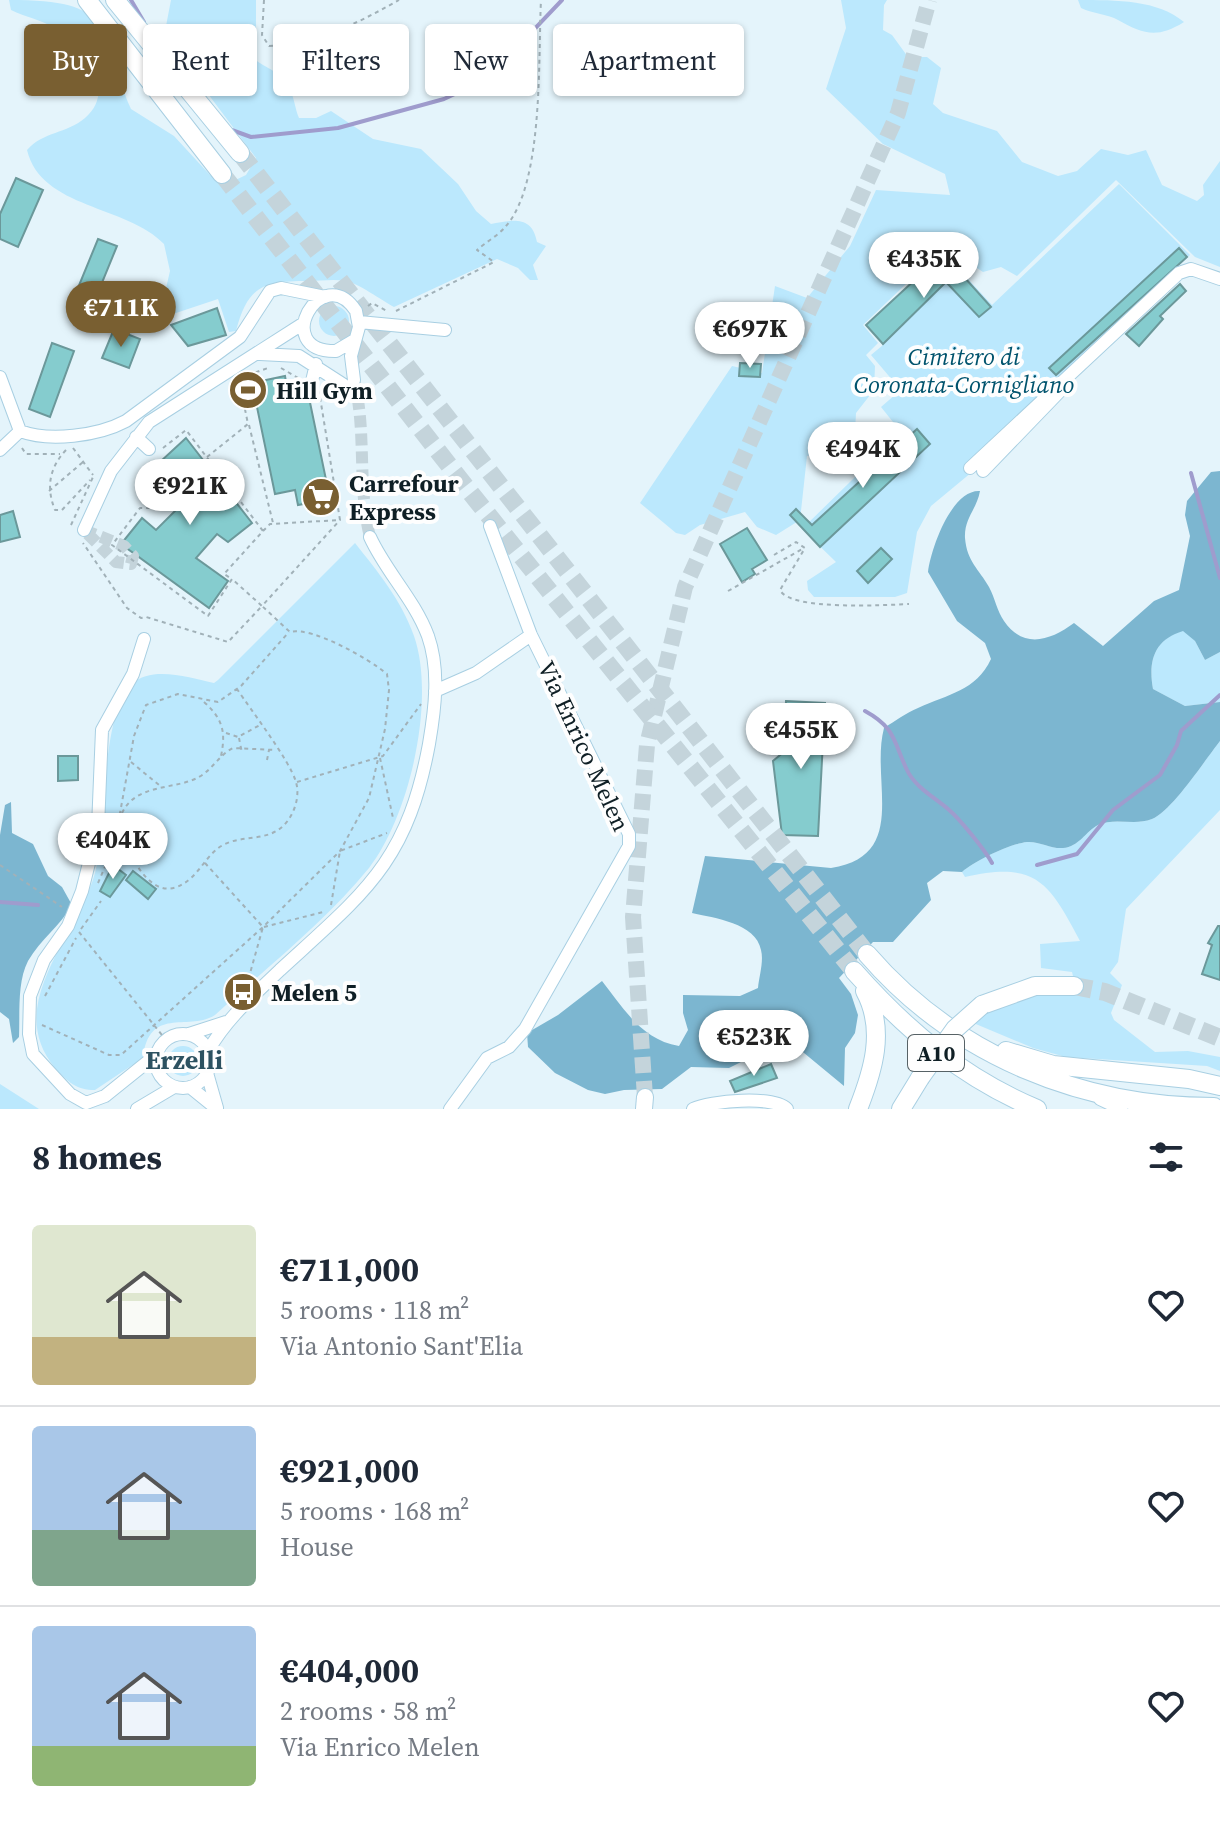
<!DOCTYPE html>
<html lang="en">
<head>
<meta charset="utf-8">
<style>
  body { margin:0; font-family:"Source Serif 4",serif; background:#f6f6f7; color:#1f2937; height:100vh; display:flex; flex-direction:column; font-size:30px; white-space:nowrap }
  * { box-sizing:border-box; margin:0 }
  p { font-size:26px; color:#747a83 }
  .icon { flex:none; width:44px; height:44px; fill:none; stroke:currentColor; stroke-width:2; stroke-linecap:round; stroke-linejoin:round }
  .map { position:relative; height:1109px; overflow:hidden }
  .side { display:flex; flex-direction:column; background:#fff; flex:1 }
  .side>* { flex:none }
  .top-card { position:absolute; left:24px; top:24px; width:800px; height:72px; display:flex; gap:16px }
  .price { position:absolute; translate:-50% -68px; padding:0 18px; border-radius:28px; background:#fff; color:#222; font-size:26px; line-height:52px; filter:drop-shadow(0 2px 4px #0008) }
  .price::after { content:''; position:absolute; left:50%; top:48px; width:24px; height:18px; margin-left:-12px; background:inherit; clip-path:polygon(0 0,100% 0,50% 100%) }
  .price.selected { background:#795f31; color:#fff }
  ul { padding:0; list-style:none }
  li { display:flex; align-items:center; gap:24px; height:200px; padding:0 32px }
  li+li { border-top:2px solid #e0e1e3 }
  li span { display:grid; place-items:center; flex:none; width:224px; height:160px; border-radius:8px; color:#555 }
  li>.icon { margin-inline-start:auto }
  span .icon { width:96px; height:96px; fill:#fffc; stroke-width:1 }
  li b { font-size:34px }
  h2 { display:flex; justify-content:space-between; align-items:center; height:96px; padding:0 32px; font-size:34px }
  .tag { padding:0 28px; border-radius:8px; background:#fff; box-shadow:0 2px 6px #0004; font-size:28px; line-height:72px }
  .tag.selected { background:#795f31; color:#fff }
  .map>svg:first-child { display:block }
</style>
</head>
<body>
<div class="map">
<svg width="1220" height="1109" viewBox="0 0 1220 1109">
  <rect width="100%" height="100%" fill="#e4f4fb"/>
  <path fill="#bbe8fd" d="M 9,0 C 117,0 96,26 131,109 L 174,136 L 210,175 L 227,184 L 246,175 L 256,158 L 170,43 L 166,26 L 171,0 L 256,0 L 256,32 L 242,44 C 254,68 278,66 289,87 C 294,96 295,109 299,118 L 316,118 L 331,111 L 373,139 L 421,149 L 458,184 L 476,211 L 491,224 C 512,220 532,215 537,242 L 546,246 L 533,265 L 538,280 L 530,280 L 518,268 L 497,259 L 394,307 C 383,301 356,282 346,281 C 334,279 320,281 308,281 C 264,281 248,285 236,331 L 229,332 L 218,299 L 164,317 L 160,314 L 170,271 L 164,244 C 127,205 41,209 27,150 C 44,131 66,134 85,118 C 118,90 84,47 56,29 C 43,20 25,17 11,10 Z
    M 841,0 L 887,0 L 884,5 L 883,30 L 892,35 L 908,57 L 927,57 L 941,68 L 933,104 L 943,113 L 997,131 L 1022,162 L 1058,176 L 1077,171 L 1101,149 L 1128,155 L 1146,150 L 1162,185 L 1197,201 L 1204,195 L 1203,185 L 1220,161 L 1220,267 L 1195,257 L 1116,180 L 1017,276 L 1001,267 L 983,272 L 968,262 L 931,260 L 863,325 L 878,343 L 866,355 L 875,366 L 874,390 L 856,413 L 855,432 L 843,447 L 807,456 L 800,520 L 776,535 L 757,527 L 745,512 L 700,525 L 685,535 L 676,533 L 640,503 L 732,366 L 762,373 L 775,286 L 807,298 L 850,246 L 876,190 L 950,195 L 945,174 L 883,144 L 826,89 L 846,28 Z
    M 1078,0 C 1117,0 1158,0 1184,22 C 1157,39 1143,34 1118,20 C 1108,14 1093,14 1081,8 Z
    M 1119,184 L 1190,255 L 1009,426 L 972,472 L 931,506 L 917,532 L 907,593 L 895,597 L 814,597 L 808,590 L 807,581 L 836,562 L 802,529 L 901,432 L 881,407 L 896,394 L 890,386 L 894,382 L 871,355 L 883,345 L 870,328 L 936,266 L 957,267 L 992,305 Z
    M319 321a15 15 0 1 1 30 0a15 15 0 1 1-30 0Z
    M 355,543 C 378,572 402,601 414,636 C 436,699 410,815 369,868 C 325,922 266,968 215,1015 C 189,1032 149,1005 143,1058 L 95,1090 C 76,1090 68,1082 55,1068 C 2,1004 78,936 95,873 C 108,826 99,718 132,684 C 152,665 190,678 214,683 L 218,680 Z
    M 1183,630 L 1195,641 L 1205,660 L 1220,652 L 1220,702 L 1185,706 L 1153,689 C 1148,661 1154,640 1183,630 Z
    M 1220,741 L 1220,810 L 1126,909 L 1118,962 L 1110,973 L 1122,985 L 1111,1013 L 1114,1020 L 1155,1052 L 1188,1051 L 1220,1057 L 1220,1071 L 1207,1066 L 1066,1057 L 1033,1048 L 971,1022 C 1004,998 1037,993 1077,992 L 1072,972 L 1041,968 L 1040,944 L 1080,941 C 1049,882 1036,861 965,877 L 962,872 C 975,861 1009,844 1027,842 C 1039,841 1051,849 1063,848 C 1079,847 1086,831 1098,825 C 1115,817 1134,826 1152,819 C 1172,811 1205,760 1220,741 Z
    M168 1061a15 15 0 1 1 30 0a15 15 0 1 1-30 0Z
    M 0,1084 L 39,1109 L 0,1109 Z"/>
  <path fill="#7cb6d0" d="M 1220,471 L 1220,652 L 1205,660 L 1195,641 L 1183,631 C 1154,640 1148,661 1153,689 L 1185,706 L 1220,702 L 1220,741 C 1205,760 1172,811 1152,819 C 1134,826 1115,817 1098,825 C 1086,831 1079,847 1063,848 C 1051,849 1039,841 1027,842 C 1009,844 975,861 962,872 L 943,871 L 927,883 L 931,900 L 893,942 L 873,942 L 839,978 L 851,994 L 858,1015 L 855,1033 L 845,1048 L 844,1086 L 798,1048 L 779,1043 L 729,1068 L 691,1067 L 662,1089 L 624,1090 L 605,1094 L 588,1090 L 555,1073 L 528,1047 L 527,1033 L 558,1015 L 602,981 C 624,1009 642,1040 679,1046 L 688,1030 L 683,1013 L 683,995 L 740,996 L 758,988 C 759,977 764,961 761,950 C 756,923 714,918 692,913 L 705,856 L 831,868 C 910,856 870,781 884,728 C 895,721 906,713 918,708 C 948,694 976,691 991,659 L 985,643 L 957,621 L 928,572 C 931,548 952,489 980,491 C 977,509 964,518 965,538 C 967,562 979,569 989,587 C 995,598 997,611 1004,621 C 1024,650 1051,640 1074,623 L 1103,646 L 1154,601 L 1179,590 L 1190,536 L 1185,515 L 1187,501 L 1211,472 Z
    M 11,802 L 12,833 L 33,844 L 48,876 L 62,887 L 72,905 C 60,926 40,940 28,961 C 17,982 20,1014 19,1037 L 13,1043 L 9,1019 L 0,1012 L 0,835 L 5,805 Z"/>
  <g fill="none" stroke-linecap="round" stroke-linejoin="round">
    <path stroke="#9f9ccd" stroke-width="4" d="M 131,0 L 144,22
      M 229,129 L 251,137 L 338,128 L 444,99 L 487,79 L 562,0
      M 1191,473 L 1220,578
      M 865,711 C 896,728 893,741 907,770 C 915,787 934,797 948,809 C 959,818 985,850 992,863
      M 1037,865 L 1077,854 L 1113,810 L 1160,775 L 1177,745 L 1181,731 L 1220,695
      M 0,902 L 38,905"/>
  </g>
  <path fill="#85ccce" stroke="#6b989a" stroke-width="2" d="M 16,178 L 43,190 L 18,247 L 0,239 L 0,214 Z
    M 98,239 L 117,246 L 90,312 L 71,305 Z
    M 1179,248 L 1187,257 L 1056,375 L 1049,368 Z
    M 932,264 L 935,268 L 956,268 L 991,307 L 979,317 L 946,282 L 883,344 L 866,325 Z
    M 1180,284 L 1186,291 L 1160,316 L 1163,319 L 1139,346 L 1126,334 Z
    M 217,308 L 226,335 L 188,346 L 171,325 Z
    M 114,329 L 140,339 L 129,368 L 102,358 Z
    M 52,343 L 74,351 L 50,417 L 29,409 Z
    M 740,363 L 761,364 L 760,377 L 739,376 Z
    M 285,376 L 287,388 L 304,385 L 307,388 L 330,499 L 298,505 L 295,490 L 275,494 L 252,383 Z
    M 917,429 L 930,444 L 820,547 L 790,515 L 796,509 L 812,525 Z
    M 186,438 L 252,523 L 228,542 L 217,534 L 196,558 L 228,581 L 209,608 L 121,544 L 142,518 L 156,530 L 189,497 L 161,461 Z
    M 13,511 L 20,537 L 0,542 L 0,515 Z
    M 747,528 L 767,560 L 752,569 L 755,574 L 742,582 L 720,544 Z
    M 881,548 L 892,559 L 868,583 L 857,571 Z
    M 786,701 L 825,703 L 818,836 L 782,835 L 773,761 L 809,731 L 785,730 Z
    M 58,756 L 78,756 L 78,780 L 58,781 Z
    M 113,865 L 126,875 L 110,897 L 100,891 Z
    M 133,871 L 156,889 L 148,899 L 126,880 Z
    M 1218,926 L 1220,926 L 1220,980 L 1202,974 L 1212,945 L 1208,943 Z
    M 771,1064 L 777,1078 L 735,1092 L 730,1081 Z"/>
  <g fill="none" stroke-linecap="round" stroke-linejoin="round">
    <path stroke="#c4d4db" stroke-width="12" stroke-dasharray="12 6" stroke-linecap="butt" d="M 354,380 C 367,432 357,484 370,537
      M 84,530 L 124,546 L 133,556 L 131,564 L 116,562 Z"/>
    <path stroke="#c4d4db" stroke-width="16" stroke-dasharray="16 8" stroke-linecap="butt" d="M 645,1097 L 633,917 L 647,745 L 685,587 L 898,113 L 929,0"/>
    <path stroke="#c4d4db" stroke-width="18" stroke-dasharray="18 9" stroke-linecap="butt" d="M 240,153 L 867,954
      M 222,174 L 469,491 L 854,971
      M 1074,986 L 1105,992 L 1220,1038"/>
    <g stroke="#a8cfe2" stroke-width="14">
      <path id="minor" d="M 359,322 L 445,330
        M 353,341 L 336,351 C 269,352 322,259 356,311 L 359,327 L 351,356 L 354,380
        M 260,354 L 299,356 L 344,385
        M 0,377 L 20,431 C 49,442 98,436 126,421 L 240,337 L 270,291 L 281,288 L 325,297
        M 312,381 L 316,364
        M 136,437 L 149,449
        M 0,450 L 20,431
        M 970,468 L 1179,273 L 1191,269 L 1220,279
        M 983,471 L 1063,388
        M 84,530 L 111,471 L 149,422 L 304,323
        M 144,639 L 133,674 L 102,730 L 98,827 L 82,891 L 68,926 L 44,960 L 30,996 L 29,1034 L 33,1054 L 70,1094 L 86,1103 L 105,1096 L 156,1055
        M 435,691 L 476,673 L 531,635
        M 189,1034 L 226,1022
        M156 1061a27 27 0 1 1 54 0a27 27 0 1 1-54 0Z
        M 208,1051 C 227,1018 253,996 280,970 C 365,892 407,863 429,744 C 435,709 440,670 428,636 C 414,599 386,572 370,537
        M 207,1073 L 217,1108
        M 190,1087 L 217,1109
        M 1100,1099 L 1121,1109
        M 137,1109 L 174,1087
        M 450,1109 L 487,1058 L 509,1047 L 525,1029 L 629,846 L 629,834 L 531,635 L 490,526
        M 693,1109 C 710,1101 773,1095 787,1109"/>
    </g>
    <g stroke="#a8cfe2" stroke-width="18">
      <path id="major" d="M 644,1109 L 645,1097"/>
    </g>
    <g stroke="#a8cfe2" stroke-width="20">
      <path id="highway" d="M 87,0 L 222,174
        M 115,0 L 240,153
        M 867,954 C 955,1056 1082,1107 1214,1107
        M 854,971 C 907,1031 963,1078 1037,1109
        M 982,1005 L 1035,986 L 1074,986
        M 1006,1051 L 1053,1065 L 1189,1079 L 1220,1086
        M 858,1109 C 873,1071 886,1030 865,991
        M 901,1109 L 920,1078"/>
    </g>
    <path stroke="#a1b1b8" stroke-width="2" stroke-dasharray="4 4" stroke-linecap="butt" d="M 264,0 L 262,35 L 269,46 C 317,44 358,23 399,0
      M 368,306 L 372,303 L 387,311
      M 396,311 L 494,262 L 477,250 C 486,242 499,235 506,226 C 544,183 538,57 541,0
      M 281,368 L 300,379
      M 248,375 L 268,368
      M 249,425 L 273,523
      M 22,448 L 26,454 L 60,454
      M 73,448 L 93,475
      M 163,448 L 186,430 L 263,531 L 224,574 L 232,579
      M 66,450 C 49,468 46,488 55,510 L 62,510 L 90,480
      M 207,457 L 248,424 L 239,380
      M 149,462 L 166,484 L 149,508 L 140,508 L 112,545 L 208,616 L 232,579 L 262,606 L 340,520
      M 49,491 L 83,462
      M 71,525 L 93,477
      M 263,531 L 270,524 L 340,520 L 319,391
      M 774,555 L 796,542 L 805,548 L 780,590 C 790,611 885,605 909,604
      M 728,591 L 804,548
      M 204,702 C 223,719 226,732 221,756
      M 226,733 L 238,737 L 260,725
      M 239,738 L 242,753
      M 380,758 L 393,818
      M 267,760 L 269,750
      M 131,762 L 159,785
      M 297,782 L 383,756 L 421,704
      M 122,813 C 136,783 176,790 199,777 C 213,769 219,755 233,748 L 276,750
      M 119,833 C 133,859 154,911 191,878 C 203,867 210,851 225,844 C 242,836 263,840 278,830 C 292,821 301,799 296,782 C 290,761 251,710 237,689
      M 205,863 L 263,927 L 247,984
      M 0,865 L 62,907
      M 98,883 L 114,846 L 134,736 L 146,705 L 178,694 L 218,702 L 241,686 L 289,632
      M 331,905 L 340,851 L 387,833
      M 264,927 L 323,912
      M 81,929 L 101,901
      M 79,932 L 166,1040
      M 45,996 L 76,938
      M 42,1025 L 109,1055 L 121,1055 L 263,927 L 340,851 L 369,798 L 385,729 L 389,690 L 387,674 C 369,659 312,626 290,632 L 262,606 L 228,642 L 146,617 L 141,618 L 127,608 L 83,543"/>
    <use href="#minor" stroke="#fff" stroke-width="12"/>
    <use href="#major" stroke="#fff" stroke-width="16"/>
    <use href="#highway" stroke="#fff" stroke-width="18"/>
    <g stroke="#a8cfe2" stroke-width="20" stroke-linecap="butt">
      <path id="highway-bridge" d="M 920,1078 L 955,1029 L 982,1005"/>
    </g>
    <use href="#highway-bridge" stroke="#fff" stroke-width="18"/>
  </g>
  <defs>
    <g id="stadium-disc" transform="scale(2)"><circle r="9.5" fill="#795f31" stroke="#fefefe"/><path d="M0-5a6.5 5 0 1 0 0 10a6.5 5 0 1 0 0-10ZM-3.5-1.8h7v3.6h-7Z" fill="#fff"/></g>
    <g id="supermarket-disc" transform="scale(2)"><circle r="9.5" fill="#795f31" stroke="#fefefe"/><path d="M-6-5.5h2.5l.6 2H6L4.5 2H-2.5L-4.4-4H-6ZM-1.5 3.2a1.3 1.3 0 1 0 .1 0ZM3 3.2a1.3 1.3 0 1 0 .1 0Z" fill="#fff"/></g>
    <g id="bus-disc" transform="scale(2)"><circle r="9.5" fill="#795f31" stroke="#fefefe"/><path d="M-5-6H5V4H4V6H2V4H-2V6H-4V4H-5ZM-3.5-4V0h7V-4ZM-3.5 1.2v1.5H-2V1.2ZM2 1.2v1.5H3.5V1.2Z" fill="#fff"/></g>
  </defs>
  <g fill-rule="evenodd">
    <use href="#stadium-disc" x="248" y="390"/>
    <use href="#supermarket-disc" x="321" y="497"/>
    <use href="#bus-disc" x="243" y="992"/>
  </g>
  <g text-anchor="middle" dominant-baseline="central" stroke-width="8" stroke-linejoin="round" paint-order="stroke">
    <rect fill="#fefefe" stroke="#576266" stroke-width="2" x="908" y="1035" width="56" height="36" rx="6"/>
    <g font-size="22" font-weight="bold" fill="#0f1f25">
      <text x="936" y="1053">A10</text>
    </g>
    <g font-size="24" font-style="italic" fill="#00536d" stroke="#fefefe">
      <text x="964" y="356">Cimitero di<tspan x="964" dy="28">Coronata-Cornigliano</tspan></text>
    </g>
    <g font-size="24" font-weight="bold" fill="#0f1f25" stroke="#fefefe" text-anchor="start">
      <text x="276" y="390">Hill Gym</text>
      <text x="349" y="483">Carrefour<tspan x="349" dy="28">Express</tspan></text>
      <text x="271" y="992">Melen 5</text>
    </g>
    <g font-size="24" fill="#0f1f25" stroke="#fefefe">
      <text transform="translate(584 746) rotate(65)">Via Enrico Melen</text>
    </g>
    <g font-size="26" font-weight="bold" fill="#2d5261" stroke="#fefefe">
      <text x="184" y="1060">Erzelli</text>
    </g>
  </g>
</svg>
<b class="price" style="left:924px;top:300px">€435K</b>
<b class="price selected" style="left:121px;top:349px">€711K</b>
<b class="price" style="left:750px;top:370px">€697K</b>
<b class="price" style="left:863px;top:490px">€494K</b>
<b class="price" style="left:190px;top:527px">€921K</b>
<b class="price" style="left:801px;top:771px">€455K</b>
<b class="price" style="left:113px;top:881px">€404K</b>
<b class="price" style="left:754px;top:1078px">€523K</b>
<div class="top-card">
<a class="tag selected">Buy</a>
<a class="tag">Rent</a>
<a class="tag">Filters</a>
<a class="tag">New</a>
<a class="tag">Apartment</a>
</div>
</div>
<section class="side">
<h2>8 homes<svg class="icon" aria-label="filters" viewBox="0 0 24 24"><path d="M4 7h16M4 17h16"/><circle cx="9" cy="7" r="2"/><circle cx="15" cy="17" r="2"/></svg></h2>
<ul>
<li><span style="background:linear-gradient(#dfe7d0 70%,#c2b280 0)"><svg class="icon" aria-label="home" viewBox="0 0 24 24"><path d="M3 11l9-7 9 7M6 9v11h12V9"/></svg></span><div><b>€711,000</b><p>5 rooms · 118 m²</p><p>Via Antonio Sant'Elia</p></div><svg class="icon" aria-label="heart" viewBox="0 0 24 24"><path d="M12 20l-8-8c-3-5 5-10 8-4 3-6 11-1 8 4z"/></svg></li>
<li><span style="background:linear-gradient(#a9c7e8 65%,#7fa58c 0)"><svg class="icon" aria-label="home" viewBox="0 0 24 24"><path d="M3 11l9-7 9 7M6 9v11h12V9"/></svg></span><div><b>€921,000</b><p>5 rooms · 168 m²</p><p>House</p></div><svg class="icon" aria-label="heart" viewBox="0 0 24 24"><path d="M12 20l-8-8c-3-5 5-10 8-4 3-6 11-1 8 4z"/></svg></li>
<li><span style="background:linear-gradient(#a9c7e8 75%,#8fb573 0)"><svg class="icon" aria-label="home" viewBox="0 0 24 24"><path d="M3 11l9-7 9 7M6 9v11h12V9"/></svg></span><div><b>€404,000</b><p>2 rooms · 58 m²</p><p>Via Enrico Melen</p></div><svg class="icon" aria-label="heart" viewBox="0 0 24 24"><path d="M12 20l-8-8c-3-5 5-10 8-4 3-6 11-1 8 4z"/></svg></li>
</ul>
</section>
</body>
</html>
